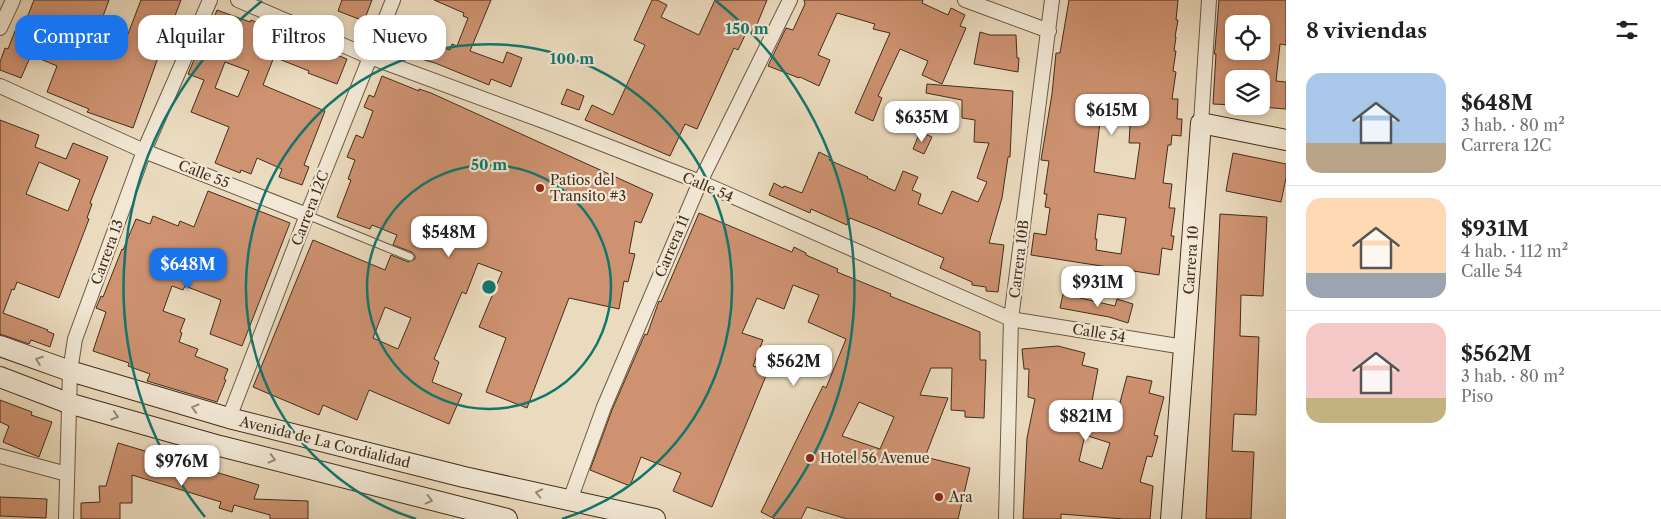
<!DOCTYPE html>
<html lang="es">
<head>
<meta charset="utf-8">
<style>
  body { margin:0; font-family:"Libre Caslon Text",serif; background:#f6f6f6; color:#222; height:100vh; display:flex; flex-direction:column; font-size:19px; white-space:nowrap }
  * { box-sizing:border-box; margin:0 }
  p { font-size:16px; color:#767676 }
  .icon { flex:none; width:28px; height:28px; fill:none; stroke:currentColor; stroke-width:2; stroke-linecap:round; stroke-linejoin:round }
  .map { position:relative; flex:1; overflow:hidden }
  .details { display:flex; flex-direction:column; background:#fff; width:375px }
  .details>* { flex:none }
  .top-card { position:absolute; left:15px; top:15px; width:475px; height:45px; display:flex; gap:10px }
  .controls { position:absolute; left:1225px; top:15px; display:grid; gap:10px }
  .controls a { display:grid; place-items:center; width:45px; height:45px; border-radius:10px; background:#fff; box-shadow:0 2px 8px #0003; font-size:25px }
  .price { position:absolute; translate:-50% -42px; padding:0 11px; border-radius:10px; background:#fff; color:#222; font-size:16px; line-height:32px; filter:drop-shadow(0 1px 2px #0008) }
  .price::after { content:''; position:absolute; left:50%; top:30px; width:15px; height:11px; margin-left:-8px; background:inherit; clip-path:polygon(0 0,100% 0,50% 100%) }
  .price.current { background:#1a73e8; color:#fff }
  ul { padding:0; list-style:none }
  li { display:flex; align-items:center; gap:15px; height:125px; padding:0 20px }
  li+li { border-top:1px solid #e0e0e0 }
  li span { display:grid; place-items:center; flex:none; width:140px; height:100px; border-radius:15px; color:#555 }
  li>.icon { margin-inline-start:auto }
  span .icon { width:60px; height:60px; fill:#fffc; stroke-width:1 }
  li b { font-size:21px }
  h2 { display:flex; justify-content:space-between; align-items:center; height:60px; padding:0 20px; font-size:21px }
  .chip { padding:0 18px; border-radius:15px; background:#fff; box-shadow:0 2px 8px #0003; font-size:18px; line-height:45px }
  .chip.current { background:#1a73e8; color:#fff }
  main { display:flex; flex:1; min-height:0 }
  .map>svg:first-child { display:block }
</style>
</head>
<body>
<main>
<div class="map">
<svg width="1286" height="519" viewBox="0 0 1286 519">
  <rect width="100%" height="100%" fill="#ebdbbe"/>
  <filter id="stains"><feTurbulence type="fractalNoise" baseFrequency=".004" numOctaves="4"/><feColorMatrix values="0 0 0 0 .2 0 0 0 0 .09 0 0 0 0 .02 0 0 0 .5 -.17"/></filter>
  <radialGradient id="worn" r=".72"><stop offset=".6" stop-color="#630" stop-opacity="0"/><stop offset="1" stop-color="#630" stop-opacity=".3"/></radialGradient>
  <path fill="#ce9271" stroke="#422e1b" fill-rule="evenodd" d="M 34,0 L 109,0 L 102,19 L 104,20 L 100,29 L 126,39 L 141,0 L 181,0 L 166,39 L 165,38 L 133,128 L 87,112 L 89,109 L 47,92 L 57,66 L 31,55 L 21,78 L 0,70 L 0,62 L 5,48 L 8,49 L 15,31 L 21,33 Z
    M 342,0 L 372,0 L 364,21 L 338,11 Z
    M 434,0 L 491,0 L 470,51 L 503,63 L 507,52 L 522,58 L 511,87 L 491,79 L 489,85 L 435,63 L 414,57 L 419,40 L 450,50 L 452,44 L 457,46 L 468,18 L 463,16 L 464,13 Z
    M 652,0 L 657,0 L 667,5 L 661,17 L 699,35 L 715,0 L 767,0 L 753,34 L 747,31 L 738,50 L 734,48 L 697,129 L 685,124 L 670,156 L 585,120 L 592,105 L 613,115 L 645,45 L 634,40 Z
    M 804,0 L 923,0 L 922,3 L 948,15 L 951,8 L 965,15 L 960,26 L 966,28 L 942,84 L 922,75 L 928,61 L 900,49 L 878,96 L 882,98 L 873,121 L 855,113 L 890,33 L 873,29 L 875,24 L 837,13 L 818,55 L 830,60 L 819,86 L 800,77 L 799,78 L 768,66 L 786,28 L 793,30 L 805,4 Z
    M 1069,0 L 1178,0 L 1176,20 L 1178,20 L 1175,37 L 1176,37 L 1174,51 L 1176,51 L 1173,71 L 1176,72 L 1172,99 L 1178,99 L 1177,119 L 1182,119 L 1181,136 L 1172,135 L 1171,145 L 1168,145 L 1163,183 L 1172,184 L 1169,208 L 1175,208 L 1171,236 L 1174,236 L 1172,250 L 1162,248 L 1159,275 L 1031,255 L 1034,233 L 1046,235 L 1050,208 L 1045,207 L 1047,194 L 1044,194 L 1049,161 L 1041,160 L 1052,94 L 1056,53 L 1060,53 ZM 1100,122 L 1130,126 L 1129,143 L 1140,143 L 1135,179 L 1094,172 ZM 1098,214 L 1126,218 L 1121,254 L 1096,250 L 1097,239 L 1095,239 Z
    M 1219,0 L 1286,0 L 1286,45 L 1280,44 L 1276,81 L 1286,82 L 1286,109 L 1261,107 L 1261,79 L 1234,79 L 1234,105 L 1213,104 L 1216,54 L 1214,54 L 1215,49 ZM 1234,24 L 1261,24 L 1261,51 L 1234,51 Z
    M 217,10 L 250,22 L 251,20 L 263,25 L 260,33 L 285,43 L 286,40 L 316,52 L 318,48 L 347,59 L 337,84 L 308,73 L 309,71 L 274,57 L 263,85 L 325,111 L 304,165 L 309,167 L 302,185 L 279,177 L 282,169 L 257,158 L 251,174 L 241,170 L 240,173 L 215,163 L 229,127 L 191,112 L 204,80 L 188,74 L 206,32 L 208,33 ZM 225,62 L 249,71 L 238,97 L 215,88 Z
    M 980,32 L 990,35 L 1016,35 L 1017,58 L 1019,58 L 1018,72 L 974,64 Z
    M 382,76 L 419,91 L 419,89 L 431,93 L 653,194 L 641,223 L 635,221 L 629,253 L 635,254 L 628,282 L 624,281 L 619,309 L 569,298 L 527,408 L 486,392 L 506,338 L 479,327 L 502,272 L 478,263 L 466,294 L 462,292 L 434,359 L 439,362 L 432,382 L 462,394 L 449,424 L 369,390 L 357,420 L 323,405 L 319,415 L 253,387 L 313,240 L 385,270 L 391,255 L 408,262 L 415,259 L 415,256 L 412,252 L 393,245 L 397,235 L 372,225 L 370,229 L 337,217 L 351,180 L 348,179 L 355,160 L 347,157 L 356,135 L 363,138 L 373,111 L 364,107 L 369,95 L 374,97 ZM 385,307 L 411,318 L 398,349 L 373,338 Z
    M 927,84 L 1013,91 L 1010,157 L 1008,157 L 1002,198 L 989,243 L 1004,245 L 998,292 L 986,291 L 986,287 L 972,285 L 972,282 L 940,268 L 944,258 L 875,228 L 850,218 L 847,225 L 811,209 L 810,213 L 769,195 L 774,183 L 783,188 L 784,186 L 802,193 L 819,152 L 831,158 L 829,160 L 868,177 L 867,178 L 895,191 L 903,171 L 918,177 L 912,190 L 921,194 L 918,204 L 942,214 L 952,191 L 978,202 L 987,182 L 977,178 L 989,143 L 974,142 L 975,120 L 962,118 L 962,100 L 926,93 Z
    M 567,89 L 584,96 L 579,110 L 561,104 Z
    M 0,120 L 39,135 L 35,147 L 66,159 L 73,143 L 108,157 L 90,203 L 92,204 L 87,218 L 89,219 L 59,298 L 17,282 L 14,290 L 12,289 L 3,313 L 48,330 L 47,331 L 54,334 L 50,347 L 31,340 L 29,344 L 0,334 ZM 39,162 L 80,180 L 68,211 L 26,194 Z
    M 920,132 L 932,137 L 924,154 L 913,149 Z
    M 1233,153 L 1286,164 L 1286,178 L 1281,202 L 1226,191 Z
    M 208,191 L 290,223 L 242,346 L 210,334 L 221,300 L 185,286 L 183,290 L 172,286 L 163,311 L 185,319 L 180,332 L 182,333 L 179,342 L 198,349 L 195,356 L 228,369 L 224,379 L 226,380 L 217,402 L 147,381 L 150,374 L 128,366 L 129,363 L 93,351 L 106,312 L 96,308 L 101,296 L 103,297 L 122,249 L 123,250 L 136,219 L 150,224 L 153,216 L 178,226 L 180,221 L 194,227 Z
    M 699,213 L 792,252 L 794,247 L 806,253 L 806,255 L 838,269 L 837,272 L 891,294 L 890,296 L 980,332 L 980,360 L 986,360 L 984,418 L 965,417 L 965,411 L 951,410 L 952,368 L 931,368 L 920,395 L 948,398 L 925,457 L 970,468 L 958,519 L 847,519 L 807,507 L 801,519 L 775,519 L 761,512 L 823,386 L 826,388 L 846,339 L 808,322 L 819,295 L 793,285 L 784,309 L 757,298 L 742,333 L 763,340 L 753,366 L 768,371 L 712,507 L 673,491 L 681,473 L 641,457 L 630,486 L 590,470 L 612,410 L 645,334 L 647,335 L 659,301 L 661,302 ZM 859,402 L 894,417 L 880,449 L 842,436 Z
    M 1220,214 L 1267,217 L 1263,296 L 1241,295 L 1240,336 L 1259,337 L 1256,415 L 1234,414 L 1232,451 L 1254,452 L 1251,519 L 1206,519 Z
    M 1063,294 L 1115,306 L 1117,299 L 1133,304 L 1128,323 L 1109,317 L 1060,308 Z
    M 1058,346 L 1085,353 L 1082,365 L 1098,369 L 1092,401 L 1118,410 L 1127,376 L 1152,381 L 1149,393 L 1164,397 L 1154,435 L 1158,436 L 1152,457 L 1147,456 L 1140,482 L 1153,486 L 1150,519 L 1124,519 L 1061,514 L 1061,519 L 1023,519 L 1027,438 L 1035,399 L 1028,397 L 1029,369 L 1024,369 L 1022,349 ZM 1085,435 L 1110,443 L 1102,469 L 1079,461 Z
    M 0,400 L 32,412 L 31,415 L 52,422 L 39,457 L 3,442 L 9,426 L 0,422 Z
    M 118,443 L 259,485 L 254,499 L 308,501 L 308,519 L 270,519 L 270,515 L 234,505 L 232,512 L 219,508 L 221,502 L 132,475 L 132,503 L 120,503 L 120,519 L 81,519 L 81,503 L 100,502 L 99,486 L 106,486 Z
    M 0,497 L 47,499 L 46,518 L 0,516 Z"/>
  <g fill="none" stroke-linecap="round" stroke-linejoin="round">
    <g stroke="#6c5944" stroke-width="9">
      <path id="lane" d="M 307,215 L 410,257"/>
    </g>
    <g stroke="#6c5944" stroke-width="16">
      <path id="street" d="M 238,0 L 370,57 L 546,122 L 700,182 L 1011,319 L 1184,347
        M 965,0 L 1049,31
        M 0,28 L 13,0
        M 0,86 L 144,151 L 307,215
        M 1201,123 L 1209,0
        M 229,418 L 307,215 L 393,0
        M 0,456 L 67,474
        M 570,500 L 604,407 L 700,182 L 790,0
        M 66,519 L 70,371 L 75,339 L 144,151 L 210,0
        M 1006,519 L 1011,319 L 1052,0"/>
    </g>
    <g stroke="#422e1b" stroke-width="22">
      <path id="secondary" d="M 0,346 L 70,371 L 229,418 L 464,477 L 655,519
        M 0,377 L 68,403 L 220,446 L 507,519
        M 1171,519 L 1201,123 L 1286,140"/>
    </g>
    <use href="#lane" stroke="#f2e8d5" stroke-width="7"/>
    <use href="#street" stroke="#f2e8d5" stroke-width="14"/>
    <use href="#secondary" stroke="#f2e8d5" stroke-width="20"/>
  </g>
  <defs><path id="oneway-chevron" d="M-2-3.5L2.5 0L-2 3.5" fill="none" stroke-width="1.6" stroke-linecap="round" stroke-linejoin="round" transform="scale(1.25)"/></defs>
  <g stroke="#9a8b78">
    <use href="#oneway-chevron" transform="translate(39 360) rotate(-160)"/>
    <use href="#oneway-chevron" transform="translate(195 408) rotate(-164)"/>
    <use href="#oneway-chevron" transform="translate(115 416) rotate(16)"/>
    <use href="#oneway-chevron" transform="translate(272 459) rotate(14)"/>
    <use href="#oneway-chevron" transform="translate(539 493) rotate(-168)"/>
    <use href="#oneway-chevron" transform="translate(429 500) rotate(14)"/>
  </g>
  <g fill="none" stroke="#0f766e" stroke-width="2.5">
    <circle cx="489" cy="287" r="122"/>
    <path d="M416 519A243 243 0 1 1 562 519"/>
    <path d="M205 517A365 365 0 0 1 262 1M716 1A365 365 0 0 1 773 517"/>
  </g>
  <g fill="#8f2418" stroke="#f2e8d5" stroke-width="2">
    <circle cx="540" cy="188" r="5"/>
    <circle cx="810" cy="458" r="5"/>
    <circle cx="939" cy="497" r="5"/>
  </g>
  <g text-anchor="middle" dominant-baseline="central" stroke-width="4.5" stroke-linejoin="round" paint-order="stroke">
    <g font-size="14" fill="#422e1b" stroke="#f2e8d5">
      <text transform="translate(204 174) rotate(21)">Calle 55</text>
      <text transform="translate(708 187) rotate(23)">Calle 54</text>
      <text transform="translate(310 208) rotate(-69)">Carrera 12C</text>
      <text transform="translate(672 246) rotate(-67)">Carrera 11</text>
      <text transform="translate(107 252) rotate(-70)">Carrera 13</text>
      <text transform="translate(1019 259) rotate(-83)">Carrera 10B</text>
      <text transform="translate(1191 260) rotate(-86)">Carrera 10</text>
      <text transform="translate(1099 333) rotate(9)">Calle 54</text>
      <text transform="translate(325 442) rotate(14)">Avenida de La Cordialidad</text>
    </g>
    <g font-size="14" fill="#422e1b" stroke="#f2e8d5" text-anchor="start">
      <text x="550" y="180">Patios del<tspan x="550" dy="16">Transito #3</tspan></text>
      <text x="820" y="458">Hotel 56 Avenue</text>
      <text x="949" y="497">Ara</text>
    </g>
  </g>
  <circle cx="489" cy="287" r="8" fill="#0f766e" stroke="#f2e8d5" stroke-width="2.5"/>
  <g font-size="15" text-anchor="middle" font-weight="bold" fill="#0f766e" stroke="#f2e8d5" stroke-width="4.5" stroke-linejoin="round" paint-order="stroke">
    <text x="747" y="34">150 m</text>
    <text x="572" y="64">100 m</text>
    <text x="489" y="170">50 m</text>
  </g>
  <rect width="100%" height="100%" filter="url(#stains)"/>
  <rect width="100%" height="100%" fill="url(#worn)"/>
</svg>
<div class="controls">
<a><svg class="icon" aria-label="locate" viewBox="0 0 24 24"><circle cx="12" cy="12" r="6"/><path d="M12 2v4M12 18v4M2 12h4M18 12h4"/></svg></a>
<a><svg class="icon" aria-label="layers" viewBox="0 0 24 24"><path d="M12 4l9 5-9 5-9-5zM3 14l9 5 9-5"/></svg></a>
</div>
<b class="price" style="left:1112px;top:136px">$615M</b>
<b class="price" style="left:922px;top:143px">$635M</b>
<b class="price" style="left:449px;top:258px">$548M</b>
<b class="price current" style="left:188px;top:290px">$648M</b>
<b class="price" style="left:1098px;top:308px">$931M</b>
<b class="price" style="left:794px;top:387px">$562M</b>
<b class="price" style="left:1086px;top:442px">$821M</b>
<b class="price" style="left:182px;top:487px">$976M</b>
<div class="top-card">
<a class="chip current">Comprar</a>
<a class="chip">Alquilar</a>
<a class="chip">Filtros</a>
<a class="chip">Nuevo</a>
</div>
</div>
<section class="details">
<h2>8 viviendas<svg class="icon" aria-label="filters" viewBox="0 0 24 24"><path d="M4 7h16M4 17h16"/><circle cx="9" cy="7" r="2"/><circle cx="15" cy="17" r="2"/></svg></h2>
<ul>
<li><span style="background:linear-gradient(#a9c7e8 70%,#b9a48a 0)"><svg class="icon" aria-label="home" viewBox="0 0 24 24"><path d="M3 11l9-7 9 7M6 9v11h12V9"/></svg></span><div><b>$648M</b><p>3 hab. · 80 m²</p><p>Carrera 12C</p></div></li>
<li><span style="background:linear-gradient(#ffd9b3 75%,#9aa5b1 0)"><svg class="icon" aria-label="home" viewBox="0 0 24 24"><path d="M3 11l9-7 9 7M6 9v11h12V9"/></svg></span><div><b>$931M</b><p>4 hab. · 112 m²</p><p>Calle 54</p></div></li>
<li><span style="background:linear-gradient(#f6c9c9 75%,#c2b280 0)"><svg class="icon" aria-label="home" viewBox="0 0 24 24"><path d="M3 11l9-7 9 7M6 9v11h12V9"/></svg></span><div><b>$562M</b><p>3 hab. · 80 m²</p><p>Piso</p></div></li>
</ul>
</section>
</main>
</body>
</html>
